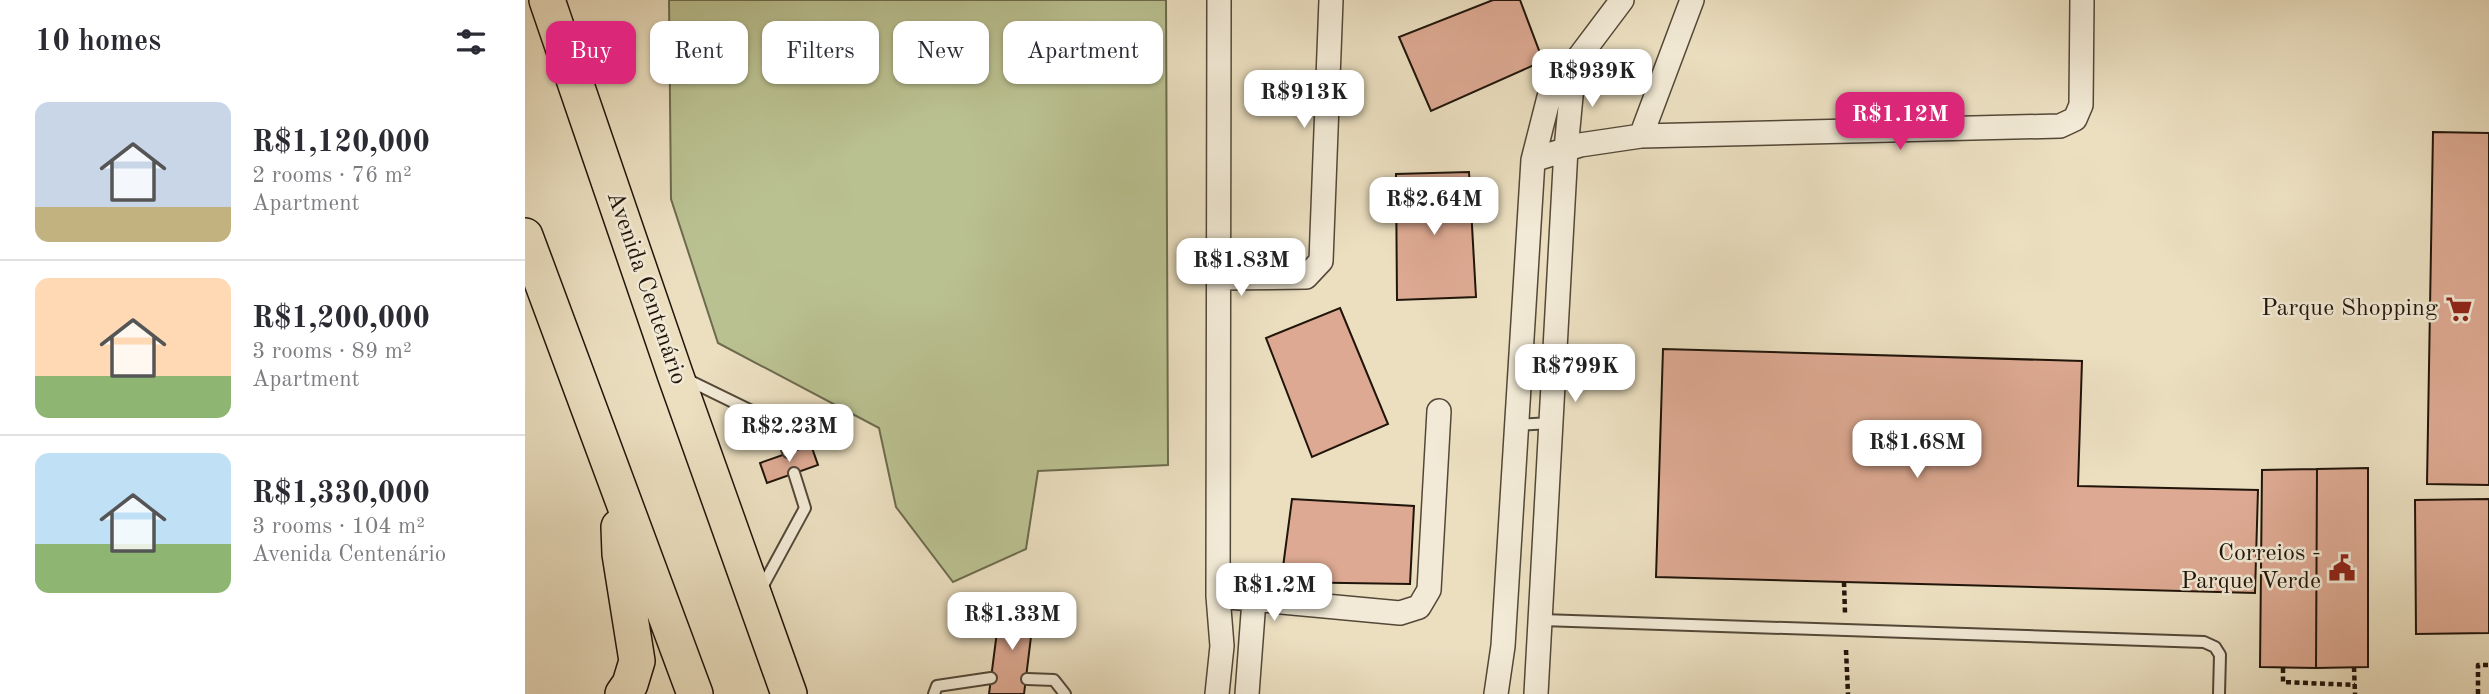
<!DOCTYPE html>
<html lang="en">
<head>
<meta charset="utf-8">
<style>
  body { margin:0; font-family:"Old Standard TT",serif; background:#f2f2f3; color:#2b2b33; height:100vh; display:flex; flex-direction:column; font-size:26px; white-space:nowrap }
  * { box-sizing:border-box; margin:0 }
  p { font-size:23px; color:#7c7c81 }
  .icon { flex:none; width:38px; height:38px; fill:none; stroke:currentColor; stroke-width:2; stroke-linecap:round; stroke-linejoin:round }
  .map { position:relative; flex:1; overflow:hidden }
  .drawer { display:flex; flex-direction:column; background:#fff; width:525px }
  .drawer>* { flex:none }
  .top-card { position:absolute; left:21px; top:21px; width:665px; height:63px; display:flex; gap:14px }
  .price { position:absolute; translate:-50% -60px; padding:0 16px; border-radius:14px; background:#fff; color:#222; font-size:23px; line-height:46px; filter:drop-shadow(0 2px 4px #0008) }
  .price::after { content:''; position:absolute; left:50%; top:42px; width:21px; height:16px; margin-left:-10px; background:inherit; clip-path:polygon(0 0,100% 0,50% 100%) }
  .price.on { background:#db2777; color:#fff }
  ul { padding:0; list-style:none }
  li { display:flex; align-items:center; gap:21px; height:175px; padding:0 35px }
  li+li { border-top:2px solid #e1e1e2 }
  li span { display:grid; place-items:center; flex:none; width:196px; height:140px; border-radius:14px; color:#555 }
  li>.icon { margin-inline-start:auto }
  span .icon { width:84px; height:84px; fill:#fffc; stroke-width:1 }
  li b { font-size:30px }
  h2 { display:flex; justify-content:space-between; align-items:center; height:84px; padding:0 35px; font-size:30px }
  .pill { padding:0 24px; border-radius:14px; background:#fff; box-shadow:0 2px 5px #0004; font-size:24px; line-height:63px }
  .pill.on { background:#db2777; color:#fff }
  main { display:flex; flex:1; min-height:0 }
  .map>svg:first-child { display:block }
</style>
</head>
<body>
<main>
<section class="drawer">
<h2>10 homes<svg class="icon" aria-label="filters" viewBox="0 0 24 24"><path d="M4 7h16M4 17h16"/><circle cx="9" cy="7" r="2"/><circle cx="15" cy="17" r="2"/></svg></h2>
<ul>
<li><span style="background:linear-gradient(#c9d6e8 75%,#c2b280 0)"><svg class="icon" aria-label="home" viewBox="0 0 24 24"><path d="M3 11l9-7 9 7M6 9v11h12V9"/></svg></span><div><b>R$1,120,000</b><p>2 rooms · 76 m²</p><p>Apartment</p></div></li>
<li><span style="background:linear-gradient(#ffd9b3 70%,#8fb573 0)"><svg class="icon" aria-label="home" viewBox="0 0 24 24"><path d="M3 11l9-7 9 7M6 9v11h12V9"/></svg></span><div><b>R$1,200,000</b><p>3 rooms · 89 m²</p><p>Apartment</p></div></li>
<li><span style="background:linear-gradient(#bfe0f5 65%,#8fb573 0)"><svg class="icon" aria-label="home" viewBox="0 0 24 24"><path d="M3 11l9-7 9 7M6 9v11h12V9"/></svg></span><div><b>R$1,330,000</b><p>3 rooms · 104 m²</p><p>Avenida Centenário</p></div></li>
</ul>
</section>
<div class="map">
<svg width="1964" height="694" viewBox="0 0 1964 694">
  <rect width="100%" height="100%" fill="#ebdfc0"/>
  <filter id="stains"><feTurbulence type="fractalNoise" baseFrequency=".00286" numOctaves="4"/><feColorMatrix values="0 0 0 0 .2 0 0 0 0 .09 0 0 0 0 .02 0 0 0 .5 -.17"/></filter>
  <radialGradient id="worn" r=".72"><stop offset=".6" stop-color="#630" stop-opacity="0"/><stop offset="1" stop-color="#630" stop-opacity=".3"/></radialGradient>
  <path fill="#bac191" stroke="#6d6b4e" stroke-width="2" d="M 144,0 L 641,0 L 643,465 L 513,471 L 501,549 L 428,582 L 371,507 L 354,428 L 193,343 L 146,199 Z"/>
  <path fill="#dda992" stroke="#20150a" stroke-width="2" d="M 968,0 L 995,0 L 1018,61 L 906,111 L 874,37 Z
    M 1908,132 L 1964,133 L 1964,485 L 1902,484 Z
    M 944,172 L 951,297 L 872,300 L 871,174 Z
    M 815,308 L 863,424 L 787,457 L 741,338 Z
    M 1138,349 L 1557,361 L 1553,486 L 1733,490 L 1730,593 L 1131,577 Z
    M 286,445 L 293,465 L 242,483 L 235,463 Z
    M 1843,468 L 1843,667 L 1791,668 L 1792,469 Z
    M 1792,469 L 1791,668 L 1735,667 L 1737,470 Z
    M 767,499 L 889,506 L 885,584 L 756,582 Z
    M 1964,499 L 1964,633 L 1891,634 L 1890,500 Z
    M 475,608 L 509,612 L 499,694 L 464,694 Z"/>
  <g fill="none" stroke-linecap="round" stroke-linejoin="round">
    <g stroke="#534838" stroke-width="14">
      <path id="service" d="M 159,378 L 253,424 L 263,452
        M 991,425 L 1027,423
        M 235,591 L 280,508 L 269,473
        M 1017,620 L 1679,642 L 1690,647 L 1695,655 L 1694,694
        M 502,679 L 529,680 L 540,694
        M 409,694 L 412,686 L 466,678"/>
    </g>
    <g stroke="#534838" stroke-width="26">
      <path id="minor" d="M 1116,136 L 1167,0
        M 1008,160 L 1055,145 L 1116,136 L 1535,126 L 1550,119 L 1556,105 L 1557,0
        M 694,278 L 781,277 L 796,261 L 806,0
        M 693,596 L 875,613 L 894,607 L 904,590 L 914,411
        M 692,694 L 697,646 L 693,596 L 694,0
        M 722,694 L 729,600
        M 971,694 L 978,646 L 1008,160 L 1024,97 L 1097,0
        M 1011,694 L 1041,149 L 1049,65"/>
    </g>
    <g stroke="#20150a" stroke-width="38">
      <path id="primary" d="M 22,0 L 150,374 L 264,694
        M 0,236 L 170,694
        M 94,527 L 95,554 L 112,661 L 105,684 L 98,694"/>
    </g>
    <path stroke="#20150a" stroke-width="4.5" stroke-dasharray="5 3.5" stroke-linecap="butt" d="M 1319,582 L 1320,613
      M 1321,650 L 1323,694
      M 1829,667 L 1830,694
      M 1758,668 L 1758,682 L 1830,685
      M 1953,694 L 1953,665 L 1964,665"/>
    <use href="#service" stroke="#f2ead6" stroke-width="10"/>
    <use href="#minor" stroke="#f2ead6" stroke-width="23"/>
    <use href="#primary" stroke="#ebdfc0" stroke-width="35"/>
  </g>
  <defs>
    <g id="supermarket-bare" transform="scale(2.1)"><path d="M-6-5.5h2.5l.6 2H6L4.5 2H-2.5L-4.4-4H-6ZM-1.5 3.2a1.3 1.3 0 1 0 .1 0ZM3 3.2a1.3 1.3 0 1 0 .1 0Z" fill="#8f2418" stroke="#f2ead6" stroke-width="2.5" paint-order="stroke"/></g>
    <g id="civic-bare" transform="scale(2.1)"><path d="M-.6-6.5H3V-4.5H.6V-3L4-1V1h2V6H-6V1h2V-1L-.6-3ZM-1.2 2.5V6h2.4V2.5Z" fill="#8f2418" stroke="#f2ead6" stroke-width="2.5" paint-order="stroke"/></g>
  </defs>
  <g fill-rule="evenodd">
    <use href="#supermarket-bare" x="1934" y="309"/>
    <use href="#civic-bare" x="1817" y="568"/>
  </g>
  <g text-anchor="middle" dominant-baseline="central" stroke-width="5" stroke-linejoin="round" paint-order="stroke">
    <g font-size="24" fill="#20150a" stroke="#f2ead6">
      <text transform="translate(121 288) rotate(71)">Avenida Centenário</text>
    </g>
    <g font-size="24" fill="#20150a" stroke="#f2ead6" text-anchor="end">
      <text x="1913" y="309">Parque Shopping</text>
      <text x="1796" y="554">Correios -<tspan x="1796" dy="28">Parque Verde</tspan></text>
    </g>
  </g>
  <rect width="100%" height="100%" filter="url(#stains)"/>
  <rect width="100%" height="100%" fill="url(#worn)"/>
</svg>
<b class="price" style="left:1067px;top:109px">R$939K</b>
<b class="price" style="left:779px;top:130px">R$913K</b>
<b class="price on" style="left:1375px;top:152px">R$1.12M</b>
<b class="price" style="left:909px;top:237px">R$2.64M</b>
<b class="price" style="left:716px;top:298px">R$1.83M</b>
<b class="price" style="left:1050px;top:404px">R$799K</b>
<b class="price" style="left:264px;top:464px">R$2.23M</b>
<b class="price" style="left:1392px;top:480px">R$1.68M</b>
<b class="price" style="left:749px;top:623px">R$1.2M</b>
<b class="price" style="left:487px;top:652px">R$1.33M</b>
<div class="top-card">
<a class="pill on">Buy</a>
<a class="pill">Rent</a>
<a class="pill">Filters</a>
<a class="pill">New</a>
<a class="pill">Apartment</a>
</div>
</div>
</main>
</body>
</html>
